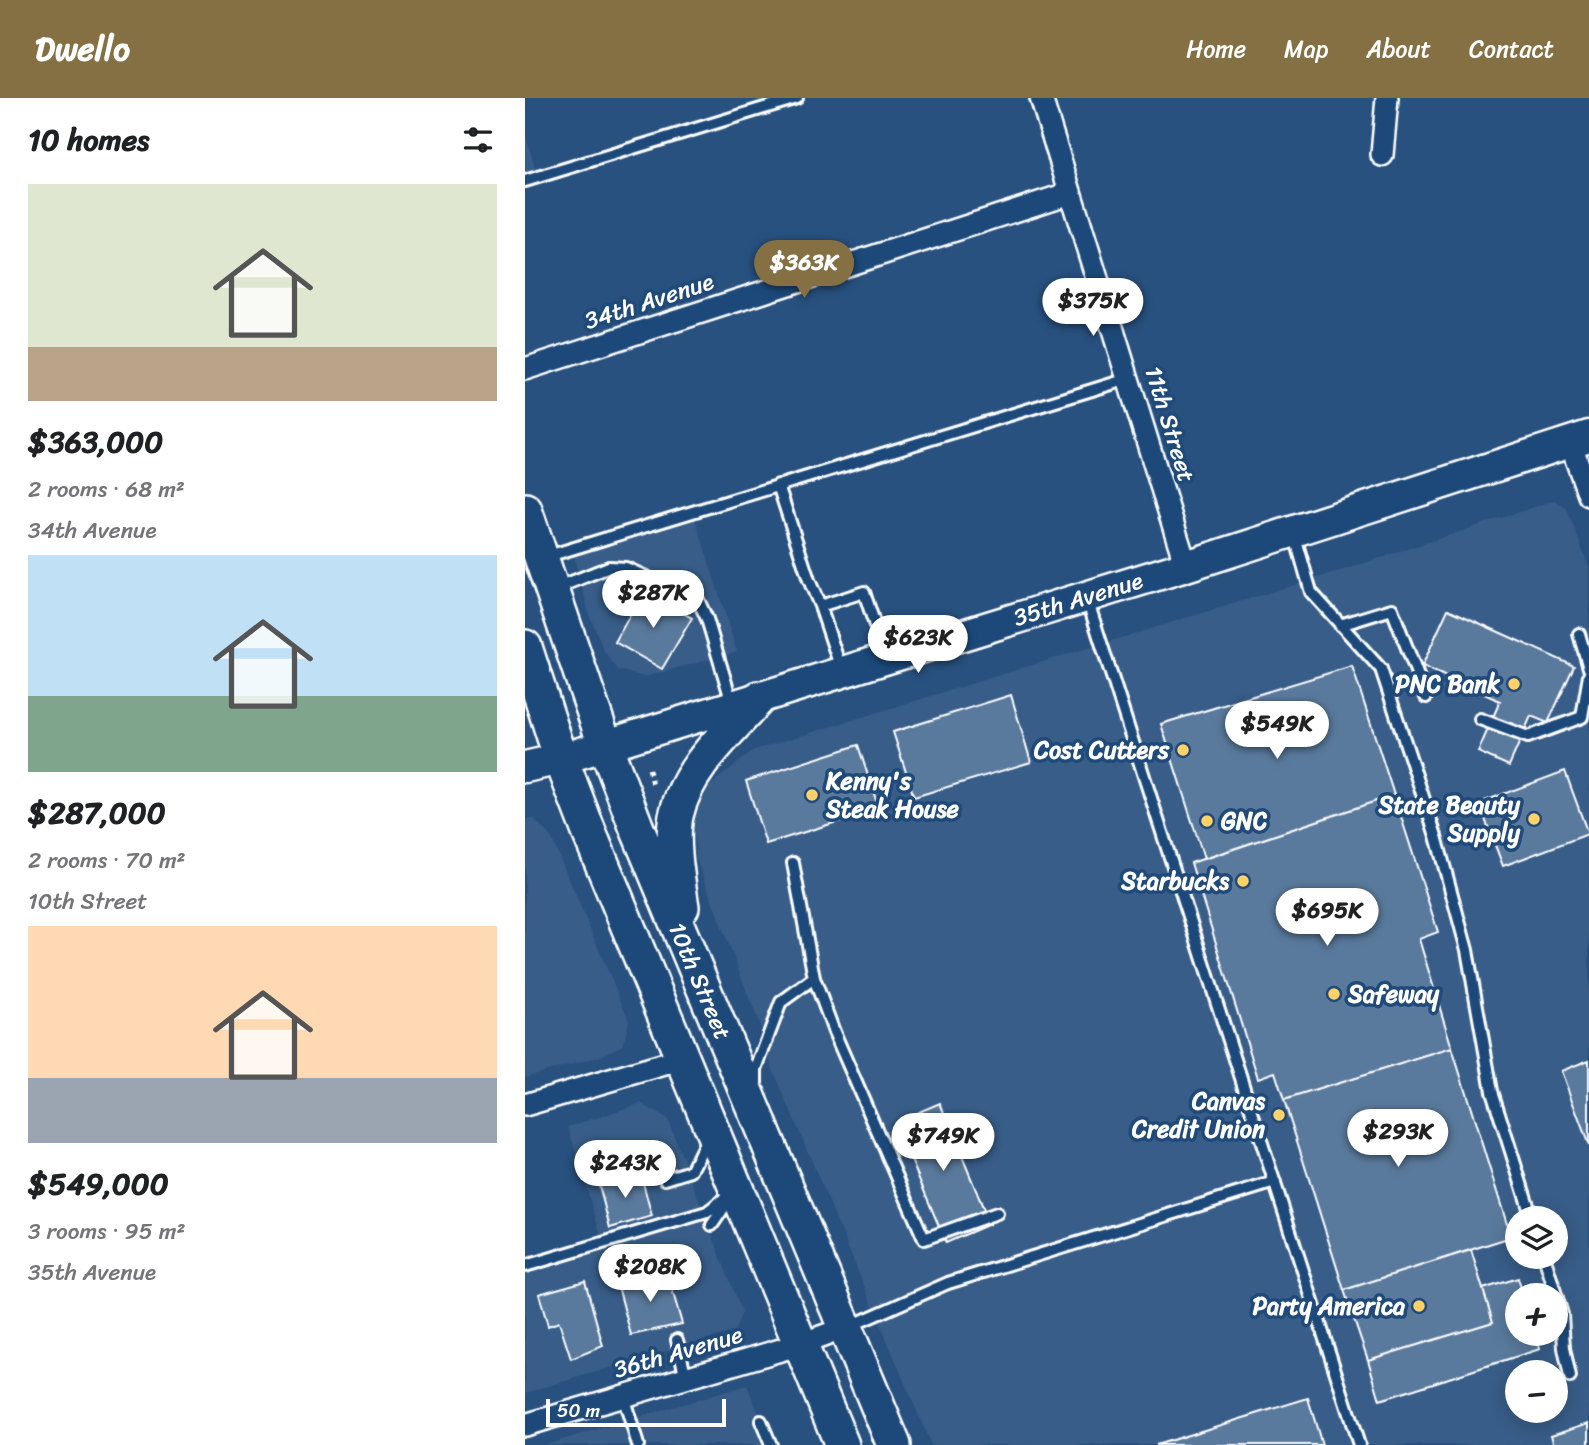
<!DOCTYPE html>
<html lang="en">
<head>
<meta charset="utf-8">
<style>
  body { margin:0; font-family:Sriracha,sans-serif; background:#f2f2f2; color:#202124; height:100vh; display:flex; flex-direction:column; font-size:26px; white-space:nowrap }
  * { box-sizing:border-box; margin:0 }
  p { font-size:23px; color:#757577 }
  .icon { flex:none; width:38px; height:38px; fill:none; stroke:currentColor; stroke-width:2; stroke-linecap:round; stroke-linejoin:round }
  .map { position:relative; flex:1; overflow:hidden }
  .panel { display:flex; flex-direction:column; background:#fff; width:525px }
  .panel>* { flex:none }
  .controls { position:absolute; left:980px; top:1108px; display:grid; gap:14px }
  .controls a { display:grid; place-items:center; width:63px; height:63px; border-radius:50%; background:#fff; box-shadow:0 4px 18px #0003; font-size:35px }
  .scale { position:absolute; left:21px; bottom:18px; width:180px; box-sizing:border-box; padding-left:7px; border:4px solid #fff; border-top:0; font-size:19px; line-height:24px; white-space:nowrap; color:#fff; -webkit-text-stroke:5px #1f4a7a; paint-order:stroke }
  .price { position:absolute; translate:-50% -60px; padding:0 16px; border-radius:24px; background:#fff; color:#222; font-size:23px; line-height:46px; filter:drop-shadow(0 2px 4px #0008) }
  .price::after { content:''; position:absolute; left:50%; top:42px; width:21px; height:16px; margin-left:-10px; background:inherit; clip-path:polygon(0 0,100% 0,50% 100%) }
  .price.on { background:#847042; color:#fff }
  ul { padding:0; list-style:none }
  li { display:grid; align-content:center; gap:14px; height:371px; padding:0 28px }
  li span { display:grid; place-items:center; height:217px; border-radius:0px; color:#555 }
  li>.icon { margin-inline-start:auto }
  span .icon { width:126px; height:126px; fill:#fffc; stroke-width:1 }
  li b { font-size:30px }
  h2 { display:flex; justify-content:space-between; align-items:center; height:84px; padding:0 28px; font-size:30px }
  header { display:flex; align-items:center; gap:42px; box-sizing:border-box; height:98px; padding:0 35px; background:#847042; color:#fff }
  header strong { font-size:33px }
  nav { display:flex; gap:38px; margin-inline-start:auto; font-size:24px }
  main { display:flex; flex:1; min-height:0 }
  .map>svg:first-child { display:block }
</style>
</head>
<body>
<header>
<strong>Dwello</strong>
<nav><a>Home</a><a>Map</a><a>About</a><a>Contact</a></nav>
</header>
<main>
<section class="panel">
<h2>10 homes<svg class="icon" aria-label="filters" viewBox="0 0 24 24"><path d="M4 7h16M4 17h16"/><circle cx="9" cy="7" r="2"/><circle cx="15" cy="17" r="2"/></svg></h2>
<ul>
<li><span style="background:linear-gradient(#dfe7d0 75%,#b9a48a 0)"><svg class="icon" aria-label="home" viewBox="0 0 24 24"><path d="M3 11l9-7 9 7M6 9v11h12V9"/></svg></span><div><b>$363,000</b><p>2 rooms · 68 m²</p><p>34th Avenue</p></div></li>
<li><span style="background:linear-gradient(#bfe0f5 65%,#7fa58c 0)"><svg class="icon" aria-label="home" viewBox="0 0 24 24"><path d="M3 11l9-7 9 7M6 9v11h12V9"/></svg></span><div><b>$287,000</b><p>2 rooms · 70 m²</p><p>10th Street</p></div></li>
<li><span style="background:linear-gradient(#ffd9b3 70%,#9aa5b1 0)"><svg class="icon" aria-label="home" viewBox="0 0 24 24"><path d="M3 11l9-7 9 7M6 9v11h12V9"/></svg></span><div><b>$549,000</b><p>3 rooms · 95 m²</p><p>35th Avenue</p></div></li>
</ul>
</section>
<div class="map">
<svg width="1064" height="1347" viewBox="0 0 1064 1347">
  <rect width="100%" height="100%" fill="#28517f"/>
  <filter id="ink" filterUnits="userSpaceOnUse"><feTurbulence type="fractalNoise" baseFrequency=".0143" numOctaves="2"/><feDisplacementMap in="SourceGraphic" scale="14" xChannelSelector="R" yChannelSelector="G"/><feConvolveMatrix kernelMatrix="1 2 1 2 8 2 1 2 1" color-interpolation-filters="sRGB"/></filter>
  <g filter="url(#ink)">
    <path fill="#375d88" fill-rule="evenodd" d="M 0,34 L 11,74 L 0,78 Z
      M 1030,402 L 1042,411 L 1064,469 L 1064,1347 L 406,1347 L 248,971 L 235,928 L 171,761 L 169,720 L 184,688 L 229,652 L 828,469 ZM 992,1120 L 1031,1120 L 1031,1158 L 992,1158 ZM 992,1197 L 1031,1197 L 1031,1236 L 992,1236 ZM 992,1274 L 1031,1274 L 1031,1312 L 992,1312 Z
      M 168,413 L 212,554 L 119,579 L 93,572 L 79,553 L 65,519 L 47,451 Z
      M 0,721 L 9,721 L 26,739 L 104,922 L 98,947 L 74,959 L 0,979 Z
      M 116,1005 L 143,1022 L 217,1214 L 210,1233 L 0,1295 L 0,1168 L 78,1145 L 43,1029 Z
      M 222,1287 L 247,1347 L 20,1347 Z"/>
    <path fill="#5a7a9d" stroke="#fff" stroke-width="2" d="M 118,493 L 167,520 L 137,571 L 90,544 Z
      M 923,511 L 1049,568 L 1023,625 L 1006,618 L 984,668 L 953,654 L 975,603 L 897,568 Z
      M 827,568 L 869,697 L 679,761 L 636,626 Z
      M 486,597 L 506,664 L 389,699 L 368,634 Z
      M 333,647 L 354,711 L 241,746 L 221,683 Z
      M 1040,673 L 1063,736 L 978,768 L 954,705 Z
      M 869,697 L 913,834 L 894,841 L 927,950 L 759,1002 L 750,974 L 733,980 L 666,765 Z
      M 927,950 L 986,1139 L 819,1192 L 759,1002 Z
      M 1064,962 L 1064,1048 L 1036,973 Z
      M 415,1005 L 465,1126 L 421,1145 L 370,1024 Z
      M 115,1074 L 127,1118 L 85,1130 L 74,1087 Z
      M 946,1152 L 968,1224 L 843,1262 L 819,1192 Z
      M 142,1174 L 157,1226 L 106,1237 L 93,1188 Z
      M 993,1180 L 998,1197 L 992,1197 L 992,1236 L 1010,1236 L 1015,1251 L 855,1302 L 843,1262 L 968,1224 L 958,1191 Z
      M 60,1183 L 78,1248 L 46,1261 L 34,1224 L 23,1228 L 14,1196 Z
      M 783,1300 L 797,1347 L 631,1347 Z
      M 1064,1325 L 1064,1347 L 1029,1347 L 1026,1337 Z"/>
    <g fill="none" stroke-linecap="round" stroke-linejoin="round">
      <g stroke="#fff" stroke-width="16">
        <path id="lane" d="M 0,83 L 272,0
          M 253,387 L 284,482 L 295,508
          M 769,435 L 786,494 L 856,571 L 911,738 L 942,852 L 967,993 L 1007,1120
          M 20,459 L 603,281
          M 29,491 L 84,469 L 101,470 L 173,502 L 182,521 L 207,605
          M 562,501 L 834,1347
          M 815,527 L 867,511 L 901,599
          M 1054,536 L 1064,570
          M 316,571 L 295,508 L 339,494 L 360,558
          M 955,621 L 1003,639 L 1057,619 L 1064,577
          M 268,765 L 289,880 L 309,934 L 399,1141 L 472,1115
          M 231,986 L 231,971 L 256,904 L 289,880
          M 140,1081 L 166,1073 L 182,1041
          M 187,1127 L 206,1099
          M 1019,1158 L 1037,1216 L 1039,1250 L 1045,1279
          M 0,1168 L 182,1114 L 209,1093
          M 323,1229 L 423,1185 L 750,1084
          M 152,1242 L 161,1280
          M 98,1298 L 113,1347
          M 236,1323 L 246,1347"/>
      </g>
      <g stroke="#fff" stroke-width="26">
        <path id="street" d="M 516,0 L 661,468
          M 857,57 L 862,0
          M 0,271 L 545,95
          M 1045,344 L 1064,397
          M 0,1007 L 157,961
          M 0,1327 L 276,1246 L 320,1230"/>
      </g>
      <g stroke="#fff" stroke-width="35">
        <path id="secondary" d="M 0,669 L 36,661 L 661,468 L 1064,338"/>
      </g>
      <g stroke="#fff" stroke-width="38">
        <path id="primary" d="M 0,412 L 80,647 L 111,728 L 369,1347
          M 0,549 L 36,661 L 64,734 L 317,1347
          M 157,809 C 153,783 146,744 151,718 C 161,671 204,634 234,600"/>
      </g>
      <path stroke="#fff" stroke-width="4.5" stroke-dasharray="5 5" stroke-linecap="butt" d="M 124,671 L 128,687"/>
      <use href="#lane" stroke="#1f4a7a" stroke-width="10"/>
      <use href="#street" stroke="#1f4a7a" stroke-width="21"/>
      <use href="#secondary" stroke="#1f4a7a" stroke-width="30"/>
      <use href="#primary" stroke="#1f4a7a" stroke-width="33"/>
    </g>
  </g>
  <g fill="#ffd166" stroke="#1f4a7a" stroke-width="2.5">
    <circle cx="989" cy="586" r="7"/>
    <circle cx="658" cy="652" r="7"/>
    <circle cx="287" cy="697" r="7"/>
    <circle cx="1009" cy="721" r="7"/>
    <circle cx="682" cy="723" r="7"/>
    <circle cx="718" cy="783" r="7"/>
    <circle cx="809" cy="896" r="7"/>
    <circle cx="754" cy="1017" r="7"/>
    <circle cx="894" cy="1208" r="7"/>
  </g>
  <g text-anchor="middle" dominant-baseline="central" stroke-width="7" stroke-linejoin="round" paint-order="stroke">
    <g font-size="24" fill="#fff" stroke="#1f4a7a">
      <text transform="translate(124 203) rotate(-18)">34th Avenue</text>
      <text transform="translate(645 326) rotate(73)">11th Street</text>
      <text transform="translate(553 501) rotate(-17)">35th Avenue</text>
      <text transform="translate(175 883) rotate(67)">10th Street</text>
      <text transform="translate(153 1254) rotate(-16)">36th Avenue</text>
    </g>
    <g font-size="24" font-weight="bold" fill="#fff" stroke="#1f4a7a" text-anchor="end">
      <text x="975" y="586">PNC Bank</text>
      <text x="644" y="652">Cost Cutters</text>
      <text x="301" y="683" text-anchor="start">Kenny's<tspan x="301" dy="28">Steak House</tspan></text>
      <text x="995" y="707">State Beauty<tspan x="995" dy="28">Supply</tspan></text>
      <text x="696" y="723" text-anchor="start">GNC</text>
      <text x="704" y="783">Starbucks</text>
      <text x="823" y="896" text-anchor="start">Safeway</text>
      <text x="740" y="1003">Canvas<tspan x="740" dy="28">Credit Union</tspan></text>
      <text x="880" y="1208">Party America</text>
    </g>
  </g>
</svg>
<div class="controls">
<a><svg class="icon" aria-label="layers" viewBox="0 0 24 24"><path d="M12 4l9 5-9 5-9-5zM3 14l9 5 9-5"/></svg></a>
<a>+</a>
<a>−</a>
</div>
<div class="scale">50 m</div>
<b class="price on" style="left:279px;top:202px">$363K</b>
<b class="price" style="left:568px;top:240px">$375K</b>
<b class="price" style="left:128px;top:532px">$287K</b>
<b class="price" style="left:393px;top:577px">$623K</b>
<b class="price" style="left:752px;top:663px">$549K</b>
<b class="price" style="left:802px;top:850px">$695K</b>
<b class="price" style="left:873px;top:1071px">$293K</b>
<b class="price" style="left:418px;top:1075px">$749K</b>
<b class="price" style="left:100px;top:1102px">$243K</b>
<b class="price" style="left:125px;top:1206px">$208K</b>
</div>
</main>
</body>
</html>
